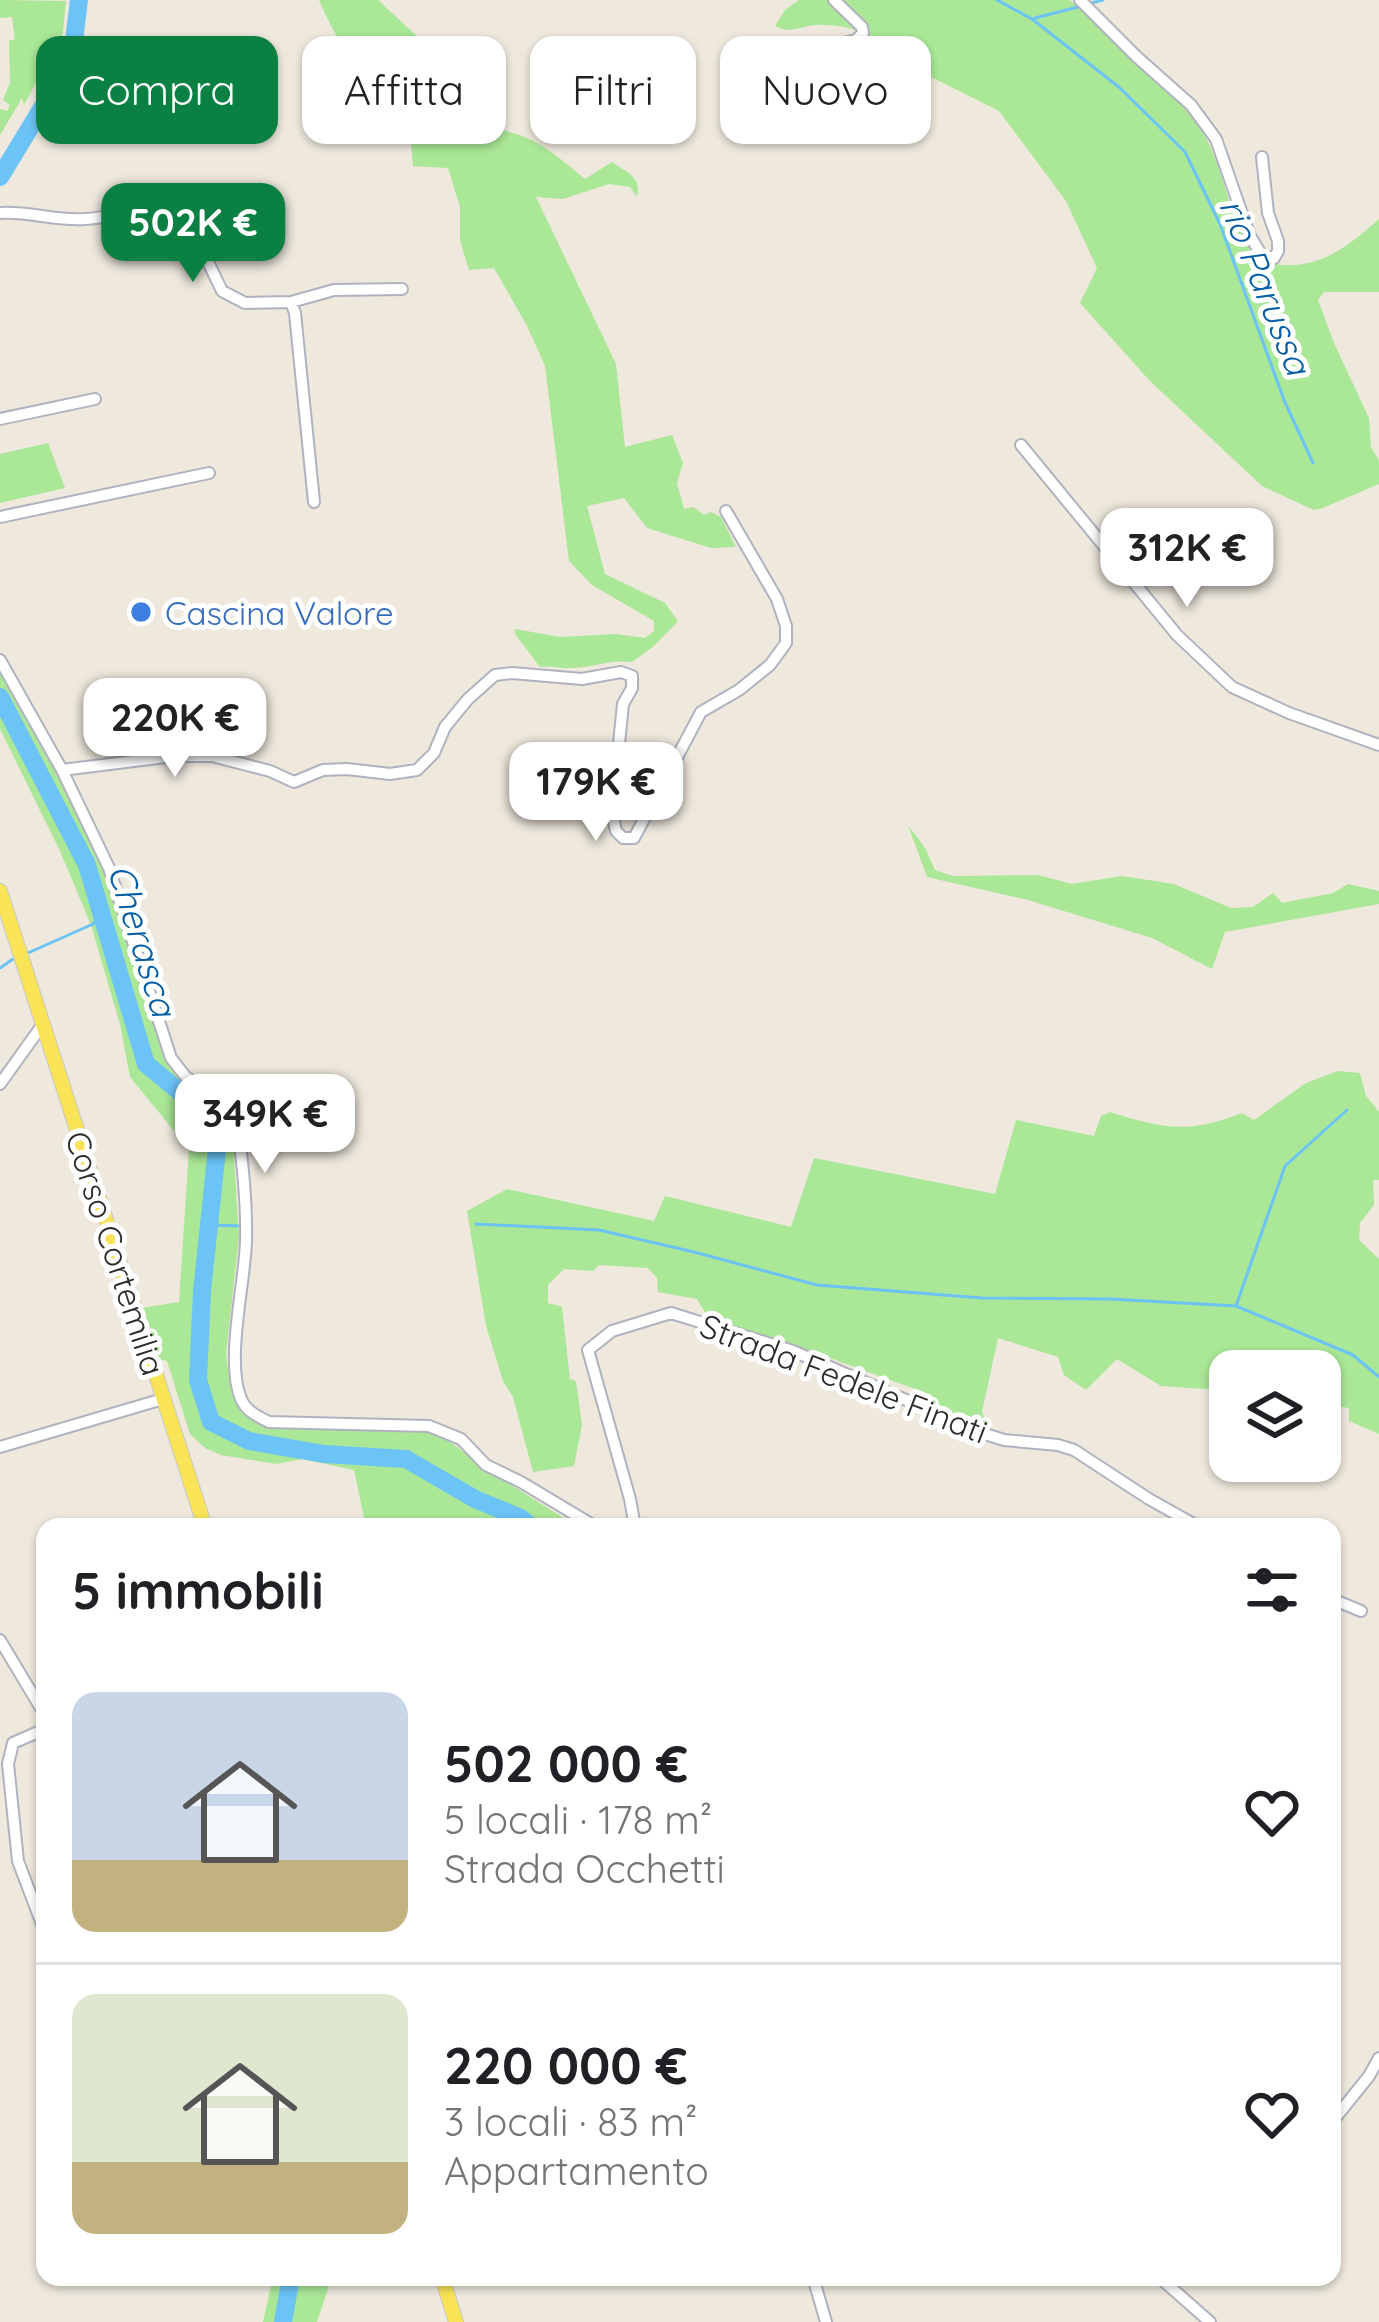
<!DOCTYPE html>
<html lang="it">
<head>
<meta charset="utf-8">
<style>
  body { margin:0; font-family:Quicksand,sans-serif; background:#f2f2f2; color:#202124; height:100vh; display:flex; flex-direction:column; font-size:45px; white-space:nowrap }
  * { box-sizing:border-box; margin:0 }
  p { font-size:39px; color:#757577 }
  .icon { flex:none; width:66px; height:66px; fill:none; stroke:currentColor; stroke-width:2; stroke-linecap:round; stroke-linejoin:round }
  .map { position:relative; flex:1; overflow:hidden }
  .details { position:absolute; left:36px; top:1518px; width:1305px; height:768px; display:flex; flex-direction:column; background:#fff; border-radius:24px; box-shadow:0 3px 9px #0004 }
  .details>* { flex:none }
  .top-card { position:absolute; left:36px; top:36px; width:1308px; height:108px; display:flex; gap:24px }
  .buttons { position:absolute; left:1209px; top:1350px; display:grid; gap:24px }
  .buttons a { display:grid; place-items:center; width:132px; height:132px; border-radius:24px; background:#fff; box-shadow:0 3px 9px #0004; font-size:60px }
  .price { position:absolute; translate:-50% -102px; padding:0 27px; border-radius:24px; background:#fff; color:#222; font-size:39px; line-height:78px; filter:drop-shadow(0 3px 6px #0008) }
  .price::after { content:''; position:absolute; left:50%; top:72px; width:36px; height:27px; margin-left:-18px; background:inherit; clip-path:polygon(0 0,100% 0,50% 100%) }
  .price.selected { background:#0b8043; color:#fff }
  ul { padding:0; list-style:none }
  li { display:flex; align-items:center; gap:36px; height:300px; padding:0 36px }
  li+li { border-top:3px solid #e0e0e0 }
  li span { display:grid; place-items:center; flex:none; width:336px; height:240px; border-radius:24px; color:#555 }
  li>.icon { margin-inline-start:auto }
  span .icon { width:144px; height:144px; fill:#fffc; stroke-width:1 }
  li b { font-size:51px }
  h2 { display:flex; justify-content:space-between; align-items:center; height:144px; padding:0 36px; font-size:51px }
  .chip { padding:0 42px; border-radius:24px; background:#fff; box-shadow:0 3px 9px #0004; font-size:42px; line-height:108px }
  .chip.selected { background:#0b8043; color:#fff }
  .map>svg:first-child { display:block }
</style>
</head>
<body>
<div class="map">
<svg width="1379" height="2322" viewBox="0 0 1379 2322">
  <rect width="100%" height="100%" fill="#eee8dd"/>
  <path fill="#aae797" d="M 0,0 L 66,1 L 63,33 L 24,105 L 22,98 L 0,135 L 0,109 L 7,111 L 10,105 L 3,100 L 10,83 L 9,41 L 15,39 L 12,17 L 0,18 Z
    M 319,0 L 378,0 L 437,55 L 453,89 L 479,127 C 530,131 547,148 585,179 L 612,162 C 627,173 642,176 637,197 L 630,187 L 609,184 L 563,199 L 536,197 L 616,364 L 625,447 L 672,435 L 683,463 L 677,483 L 684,509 L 694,507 L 704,515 L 711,512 L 721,517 L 736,547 L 711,548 L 647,528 L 624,498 L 587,506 L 605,574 L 665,603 L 678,621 L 654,646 L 632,662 C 610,659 592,668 571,668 C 560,669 551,665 540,667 L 515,634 L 515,629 L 560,637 L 616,634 L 645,638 L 654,631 L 654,621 L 592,585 L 569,561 L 545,366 L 527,326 L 494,268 L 469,270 L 460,240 L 460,207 L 448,168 L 413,166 L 409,120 C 368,85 340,50 319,0 Z
    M 799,0 L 1069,0 C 1088,12 1100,29 1116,44 C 1145,74 1186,101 1206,138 C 1223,170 1228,209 1246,242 C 1254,257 1265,264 1282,265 C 1322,268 1351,244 1379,219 L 1379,292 L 1324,292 L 1318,300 L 1334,343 L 1369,418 L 1371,447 L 1379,461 L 1379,484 L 1323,508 L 1314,510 L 1262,486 L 1150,381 L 1080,303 L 1097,268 L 1066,201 L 999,111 L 933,78 L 879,44 C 866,42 864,36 854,30 C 846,26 831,25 823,25 C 805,23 792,36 775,26 L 785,10 Z
    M 48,443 L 65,488 L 0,503 L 0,454 Z
    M 0,673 L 46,756 L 54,766 L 100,862 L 168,1058 L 187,1084 L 224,1111 L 232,1126 L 239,1237 L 226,1354 L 230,1384 L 236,1405 L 249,1417 L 267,1426 L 424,1431 L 442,1435 L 484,1468 L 578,1527 L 366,1527 L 354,1470 L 302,1459 L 277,1464 L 221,1455 L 205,1448 L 190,1434 L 167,1361 L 158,1359 L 141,1308 L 179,1302 L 189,1149 L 130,1077 L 120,1024 L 91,925 L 60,851 L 0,729 Z
    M 908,825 L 925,848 L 935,870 L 953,876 L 1038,875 L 1072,884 L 1122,876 L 1174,884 L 1231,908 L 1253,907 L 1273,893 L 1282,903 L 1333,893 L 1348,884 L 1379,891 L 1379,904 L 1225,932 L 1212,969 L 1152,938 L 1028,900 L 927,877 Z
    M 1338,1071 L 1360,1073 L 1366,1096 L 1379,1112 L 1379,1180 L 1373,1180 L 1374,1205 L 1360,1223 L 1359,1240 L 1379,1259 L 1379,1434 L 1349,1421 L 1349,1408 L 1320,1404 L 1320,1371 L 1230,1371 L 1230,1403 L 1223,1403 L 1220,1390 L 1161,1386 L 1117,1359 L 1086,1390 L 1064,1375 L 1058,1357 L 998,1338 L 982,1412 L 989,1429 L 918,1401 L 915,1389 L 808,1350 L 709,1319 L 697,1299 L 658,1292 L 657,1278 L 648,1268 L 599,1265 L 593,1271 L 564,1269 L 548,1285 L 548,1303 L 562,1307 L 570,1379 L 576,1381 L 582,1425 L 574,1466 L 533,1472 L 513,1397 L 503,1381 L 486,1326 L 467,1211 L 507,1189 L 654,1221 L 665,1196 L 791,1227 L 814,1158 L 995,1194 L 1016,1120 L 1094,1136 L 1101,1116 L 1110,1112 C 1164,1129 1188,1134 1242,1113 L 1254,1120 L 1306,1083 Z
    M 273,2277 L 332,2277 L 317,2322 L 263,2322 Z"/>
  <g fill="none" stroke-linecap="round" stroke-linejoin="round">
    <path stroke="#6bc3f6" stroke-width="3" d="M 997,0 L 1032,19 L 1120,88 L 1185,152 L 1220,224 L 1284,400 L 1313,463
      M 1087,4 L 1103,0
      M 1035,18 L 1078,7
      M 28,953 L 93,924 L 101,915
      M 0,968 L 13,959
      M 476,1224 L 599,1230 L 694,1252 L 817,1285 L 982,1298 L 1111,1299 L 1236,1306 L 1353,1355 L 1379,1377
      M 208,1225 L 241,1226
      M 1236,1306 L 1285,1166 L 1347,1110"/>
    <path stroke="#6bc3f6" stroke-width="18" d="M 0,177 L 59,80 L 74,41 L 79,0
      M 0,697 L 87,865 L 146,1064 L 203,1111 L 218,1140 L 202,1291 L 198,1380 L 211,1422 L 249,1441 L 324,1454 L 406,1459 L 475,1499 L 521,1518 L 531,1527
      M 283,2322 L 291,2277"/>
    <g stroke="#b1b2c0" stroke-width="14">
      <path id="minor" d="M 1080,0 L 1137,57 L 1191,105 L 1216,139 L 1249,234 L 1262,256 L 1274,258 L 1278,251 L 1278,241 L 1268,213 L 1262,157
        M 804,53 L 856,40 L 863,33 L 862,27 L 834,0
        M 0,213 C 28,211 56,221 85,219 C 116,218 146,204 178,206 L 186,216 L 222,291 L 245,303 L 291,302 L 334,290 L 402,289
        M 291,302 L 295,313 L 314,502
        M 0,419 L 95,399
        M 1021,445 L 1177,635 L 1232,687 L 1289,713 L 1379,745
        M 0,517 L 209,473
        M 0,660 L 62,770 L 109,868 L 171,1058 L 186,1077 L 229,1106 L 237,1119 C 242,1159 247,1201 246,1241 C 245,1283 225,1361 241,1399 C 246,1411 257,1416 269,1422 L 429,1426 L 461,1439 L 486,1465 L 521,1482 L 596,1527
        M 62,770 L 174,756 L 212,756 L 270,771 L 294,782 L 323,770 L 347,769 L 390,774 L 417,770 L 434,753 L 445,727 L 468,699 L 495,675 L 512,673 L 582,679 L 621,672 L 632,676 L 632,688 L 623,704 L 612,813 L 616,831 L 623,838 L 634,838 L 701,712 L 739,690 L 770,665 L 786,643 L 786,626 L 777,599 L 726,511
        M 0,1084 L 43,1024
        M 0,1447 L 163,1399
        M 635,1527 L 630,1499 L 588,1350 L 612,1331 L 671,1313 L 793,1351 L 982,1433 L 1004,1440 L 1058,1445 L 1074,1450 L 1149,1499 L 1199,1527
        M 1332,1599 L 1361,1611
        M 0,1640 L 45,1715
        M 45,1729 L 13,1743 L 8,1764 L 18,1861 L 45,1932
        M 1332,2122 L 1369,2076 L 1379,2058
        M 813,2277 L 826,2322
        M 1159,2277 L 1210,2322"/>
    </g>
    <g stroke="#c8c8c8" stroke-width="16">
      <path id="major" d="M 0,891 L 205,1527
        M 442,2277 L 456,2322"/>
    </g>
    <use href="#minor" stroke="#fff" stroke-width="10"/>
    <use href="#major" stroke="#f9e357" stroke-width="14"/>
  </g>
  <circle fill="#3f7fe0" stroke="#fff" stroke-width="4.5" cx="141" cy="612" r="12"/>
  <g text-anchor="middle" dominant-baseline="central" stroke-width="10" stroke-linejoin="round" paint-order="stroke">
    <g font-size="33" fill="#366cbe" stroke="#fff" text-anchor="start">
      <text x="165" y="612">Cascina Valore</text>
    </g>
    <g font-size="33" fill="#2c2c2c" stroke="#fff">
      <text transform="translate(116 1253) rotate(72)">Corso Cortemilia</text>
      <text transform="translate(844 1378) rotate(21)">Strada Fedele Finati</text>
    </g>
    <g font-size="36" font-style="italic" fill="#065ea5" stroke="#fff">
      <text transform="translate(1266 286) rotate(68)">rio Parussa</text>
      <text transform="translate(143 940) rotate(73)">Cherasca</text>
    </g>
  </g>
</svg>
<div class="buttons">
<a><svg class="icon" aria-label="layers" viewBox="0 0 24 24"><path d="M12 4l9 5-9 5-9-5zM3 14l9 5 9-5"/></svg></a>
</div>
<b class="price selected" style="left:193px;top:285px">502K €</b>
<b class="price" style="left:1187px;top:610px">312K €</b>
<b class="price" style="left:175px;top:780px">220K €</b>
<b class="price" style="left:596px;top:844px">179K €</b>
<b class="price" style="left:265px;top:1176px">349K €</b>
<div class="top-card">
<a class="chip selected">Compra</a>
<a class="chip">Affitta</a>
<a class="chip">Filtri</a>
<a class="chip">Nuovo</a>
</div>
<section class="details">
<h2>5 immobili<svg class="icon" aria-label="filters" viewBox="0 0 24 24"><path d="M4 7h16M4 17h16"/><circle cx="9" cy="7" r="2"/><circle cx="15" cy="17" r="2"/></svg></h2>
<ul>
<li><span style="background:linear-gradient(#c9d6e8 70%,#c2b280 0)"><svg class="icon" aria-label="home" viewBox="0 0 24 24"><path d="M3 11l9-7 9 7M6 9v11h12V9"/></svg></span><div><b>502 000 €</b><p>5 locali · 178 m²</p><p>Strada Occhetti</p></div><svg class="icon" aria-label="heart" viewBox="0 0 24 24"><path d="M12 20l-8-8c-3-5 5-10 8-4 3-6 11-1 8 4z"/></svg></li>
<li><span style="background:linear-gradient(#dfe7d0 70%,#c2b280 0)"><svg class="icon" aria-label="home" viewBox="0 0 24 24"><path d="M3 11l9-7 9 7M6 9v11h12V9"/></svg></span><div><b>220 000 €</b><p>3 locali · 83 m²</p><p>Appartamento</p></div><svg class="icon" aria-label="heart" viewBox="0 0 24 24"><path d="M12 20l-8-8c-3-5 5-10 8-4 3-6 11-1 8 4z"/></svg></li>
</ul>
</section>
</div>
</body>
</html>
